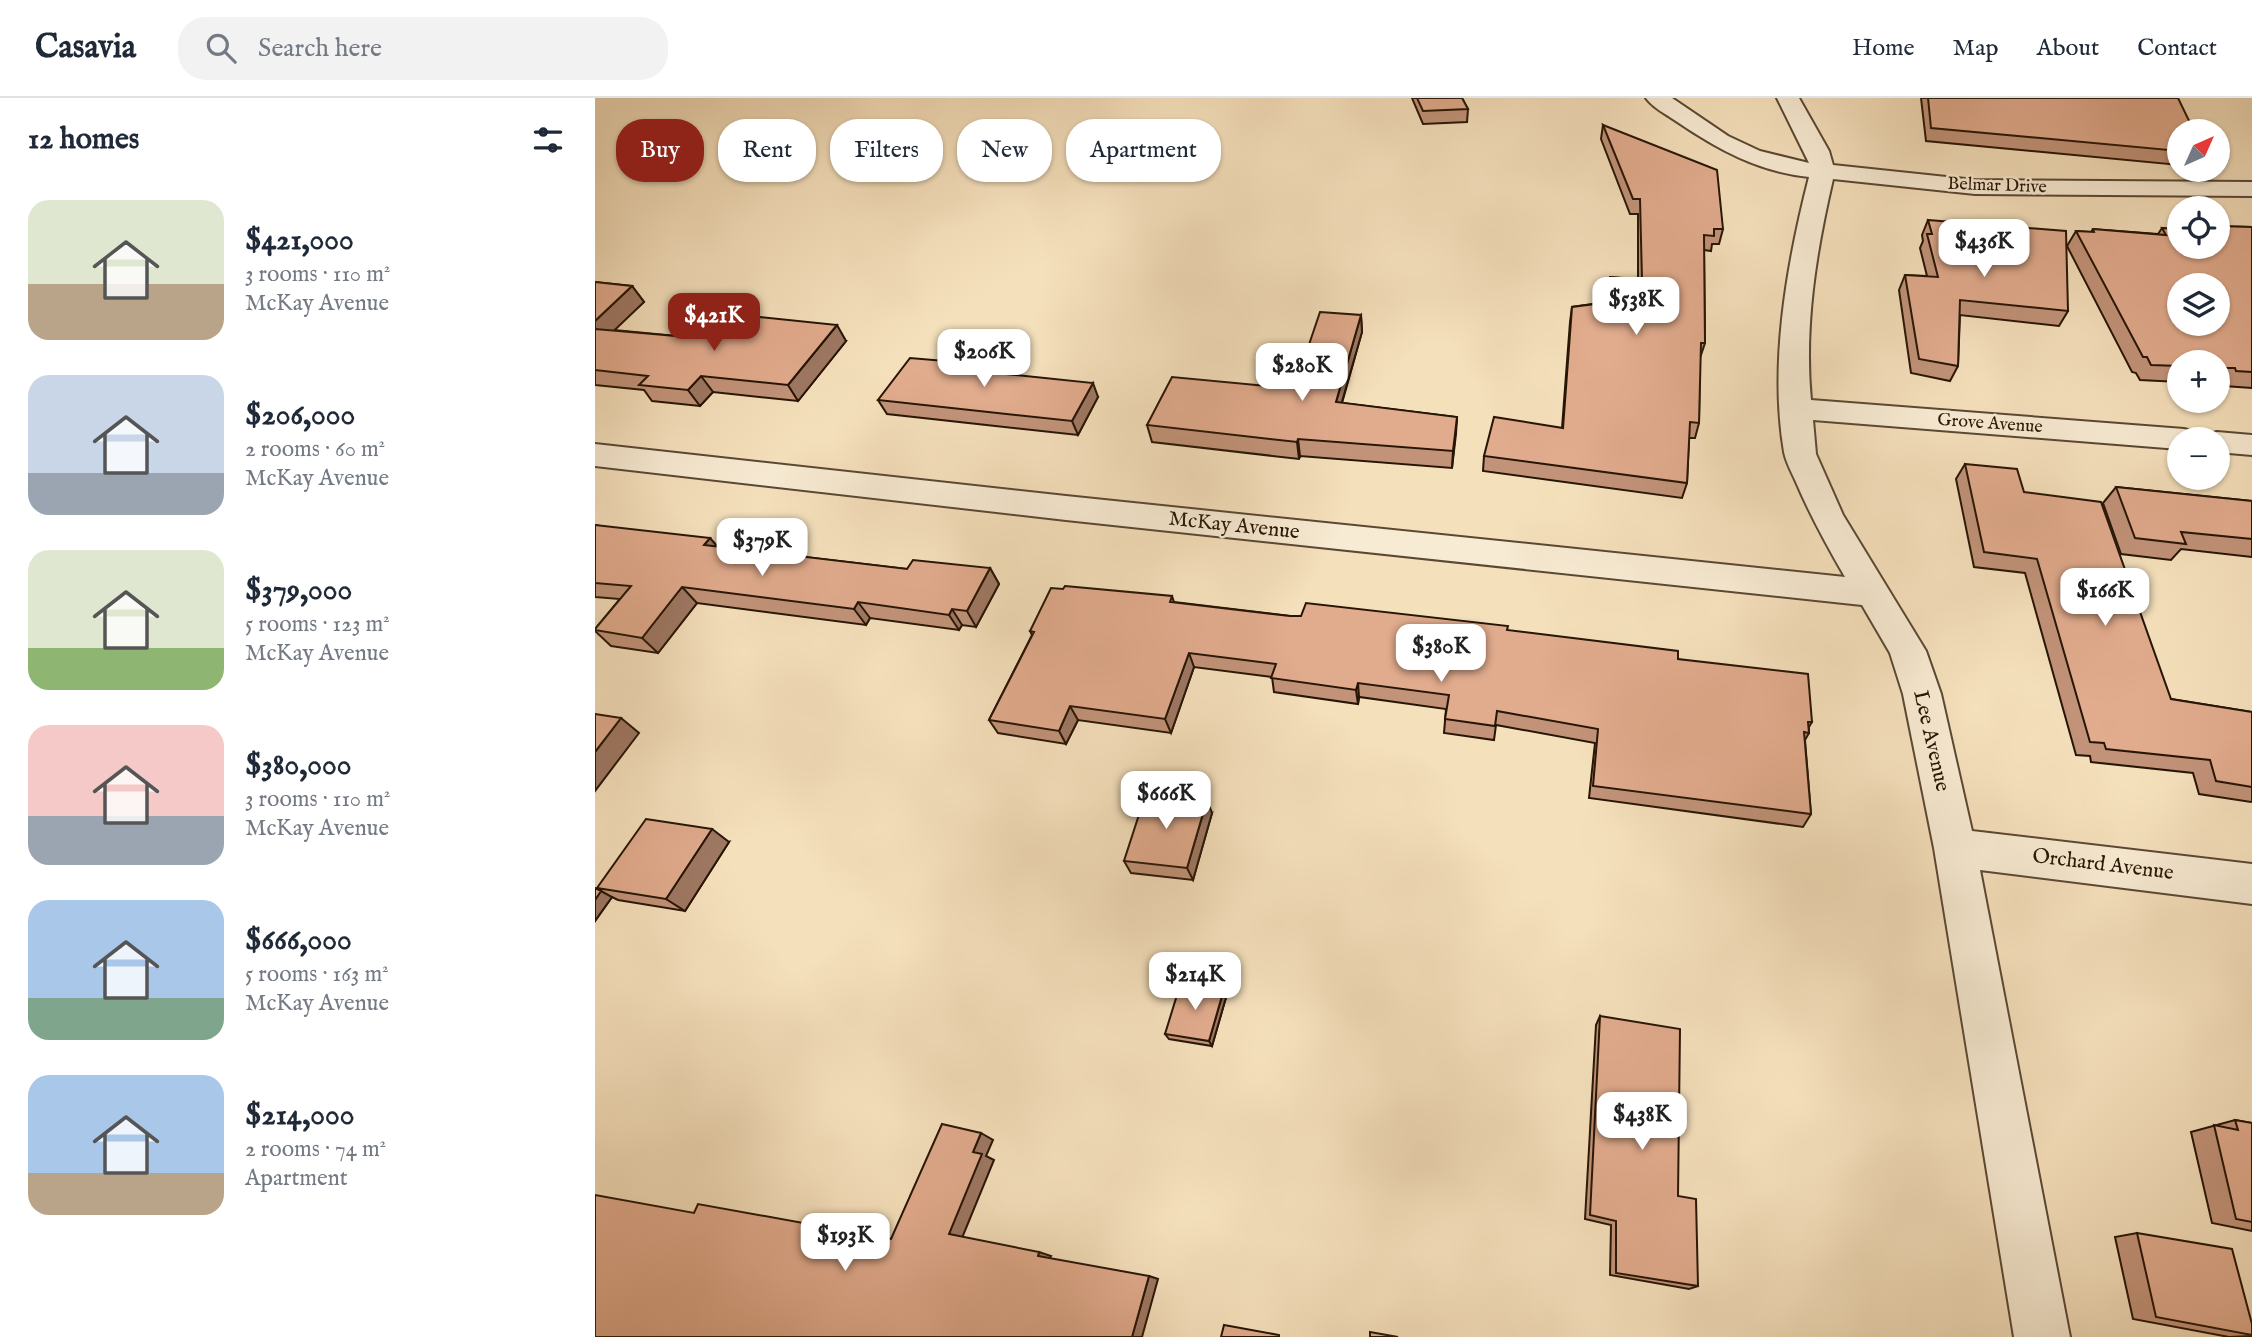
<!DOCTYPE html>
<html lang="en">
<head>
<meta charset="utf-8">
<style>
  body { margin:0; font-family:"IM FELL English",serif; background:#f2f2f3; color:#1f2937; height:100vh; display:flex; flex-direction:column; font-size:26px; white-space:nowrap }
  * { box-sizing:border-box; margin:0 }
  p { font-size:23px; color:#747a83 }
  .icon { flex:none; width:38px; height:38px; fill:none; stroke:currentColor; stroke-width:2; stroke-linecap:round; stroke-linejoin:round }
  .map { position:relative; flex:1; overflow:hidden }
  .panel { display:flex; flex-direction:column; background:#fff; width:595px }
  .panel>* { flex:none }
  .guide { position:absolute; left:21px; top:21px; width:665px; height:63px; display:flex; gap:14px }
  .needle { width:46px; rotate:45deg }
  .tools { position:absolute; left:1572px; top:21px; display:grid; gap:14px }
  .tools a { display:grid; place-items:center; width:63px; height:63px; border-radius:50%; background:#fff; box-shadow:0 2px 5px #0004; font-size:35px }
  .price { position:absolute; translate:-50% -60px; padding:0 16px; border-radius:14px; background:#fff; color:#222; font-size:23px; line-height:46px; filter:drop-shadow(0 2px 4px #0008) }
  .price::after { content:''; position:absolute; left:50%; top:42px; width:21px; height:16px; margin-left:-10px; background:inherit; clip-path:polygon(0 0,100% 0,50% 100%) }
  .price.active { background:#8f2418; color:#fff }
  ul { padding:0; list-style:none }
  li { display:flex; align-items:center; gap:21px; height:175px; padding:0 28px }
  li span { display:grid; place-items:center; flex:none; width:196px; height:140px; border-radius:21px; color:#555 }
  li>.icon { margin-inline-start:auto }
  span .icon { width:84px; height:84px; fill:#fffc; stroke-width:1 }
  li b { font-size:30px }
  h2 { display:flex; justify-content:space-between; align-items:center; height:84px; padding:0 28px; font-size:30px }
  .pill { padding:0 24px; border-radius:28px; background:#fff; box-shadow:0 2px 5px #0004; font-size:24px; line-height:63px }
  .pill.active { background:#8f2418; color:#fff }
  header { display:flex; align-items:center; gap:42px; box-sizing:border-box; height:98px; padding:0 35px; background:#fff; border-bottom:2px solid #e0e1e3 }
  header strong { font-size:33px }
  nav { display:flex; gap:38px; margin-inline-start:auto; font-size:24px }
  .search { width:490px; height:63px; background:#f2f2f3; display:flex; align-items:center; gap:18px; box-sizing:border-box; padding:0 24px; border-radius:28px; color:#747a83; font-size:26px }
  main { display:flex; flex:1; min-height:0 }
  .map>svg:first-child { display:block }
</style>
</head>
<body>
<header>
<strong>Casavia</strong>
<div class="search"><svg class="icon" aria-label="search" viewBox="0 0 24 24"><circle cx="10" cy="10" r="6"/><path d="M15 15l6 6"/></svg>Search here</div>
<nav><a>Home</a><a>Map</a><a>About</a><a>Contact</a></nav>
</header>
<main>
<section class="panel">
<h2>12 homes<svg class="icon" aria-label="filters" viewBox="0 0 24 24"><path d="M4 7h16M4 17h16"/><circle cx="9" cy="7" r="2"/><circle cx="15" cy="17" r="2"/></svg></h2>
<ul>
<li><span style="background:linear-gradient(#dfe7d0 60%,#b9a48a 0)"><svg class="icon" aria-label="home" viewBox="0 0 24 24"><path d="M3 11l9-7 9 7M6 9v11h12V9"/></svg></span><div><b>$421,000</b><p>3 rooms · 110 m²</p><p>McKay Avenue</p></div></li>
<li><span style="background:linear-gradient(#c9d6e8 70%,#9aa5b1 0)"><svg class="icon" aria-label="home" viewBox="0 0 24 24"><path d="M3 11l9-7 9 7M6 9v11h12V9"/></svg></span><div><b>$206,000</b><p>2 rooms · 60 m²</p><p>McKay Avenue</p></div></li>
<li><span style="background:linear-gradient(#dfe7d0 70%,#8fb573 0)"><svg class="icon" aria-label="home" viewBox="0 0 24 24"><path d="M3 11l9-7 9 7M6 9v11h12V9"/></svg></span><div><b>$379,000</b><p>5 rooms · 123 m²</p><p>McKay Avenue</p></div></li>
<li><span style="background:linear-gradient(#f6c9c9 65%,#9aa5b1 0)"><svg class="icon" aria-label="home" viewBox="0 0 24 24"><path d="M3 11l9-7 9 7M6 9v11h12V9"/></svg></span><div><b>$380,000</b><p>3 rooms · 110 m²</p><p>McKay Avenue</p></div></li>
<li><span style="background:linear-gradient(#a9c7e8 70%,#7fa58c 0)"><svg class="icon" aria-label="home" viewBox="0 0 24 24"><path d="M3 11l9-7 9 7M6 9v11h12V9"/></svg></span><div><b>$666,000</b><p>5 rooms · 163 m²</p><p>McKay Avenue</p></div></li>
<li><span style="background:linear-gradient(#a9c7e8 70%,#b9a48a 0)"><svg class="icon" aria-label="home" viewBox="0 0 24 24"><path d="M3 11l9-7 9 7M6 9v11h12V9"/></svg></span><div><b>$214,000</b><p>2 rooms · 74 m²</p><p>Apartment</p></div></li>
</ul>
</section>
<div class="map">
<svg width="1657" height="1239" viewBox="0 0 1657 1239">
  <rect width="100%" height="100%" fill="#f5e0bc"/>
  <filter id="stains"><feTurbulence type="fractalNoise" baseFrequency=".00286" numOctaves="4"/><feColorMatrix values="0 0 0 0 .2 0 0 0 0 .09 0 0 0 0 .02 0 0 0 .5 -.17"/></filter>
  <radialGradient id="worn" r=".72"><stop offset=".6" stop-color="#630" stop-opacity="0"/><stop offset="1" stop-color="#630" stop-opacity=".3"/></radialGradient>
  <g fill="none" stroke-linecap="round" stroke-linejoin="round">
    <g stroke="#5a4833" stroke-width="4">
      <path id="minor" d="M 1051,0 L 1077,0 L 1133,38 L 1165,53 L 1214,65 L 1182,0 L 1204,0 L 1234,53 L 1238,67 L 1380,82 L 1657,84 L 1657,98 L 1380,96 L 1238,81 C 1221,154 1209,228 1216,302 L 1589,331 L 1600,334 L 1604,341 L 1584,341 L 1584,351 L 1218,322 L 1221,356 L 1248,417 L 1331,553 L 1346,596 L 1377,733 L 1657,766 L 1657,806 L 1385,772 L 1475,1239 L 1419,1239 L 1339,750 L 1308,596 L 1295,555 L 1267,507 L 471,422 L 0,368 L 0,346 L 471,398 L 1250,479 C 1232,448 1215,417 1201,384 C 1197,375 1191,364 1189,354 C 1174,266 1192,165 1214,79 C 1164,74 1122,51 1081,23 C 1071,16 1058,10 1051,0 Z
        M 1622,334 L 1657,337 L 1657,357 L 1622,354 L 1622,341 L 1608,341 L 1611,337 Z"/>
    </g>
    <use href="#minor" fill="#f8ebd3" fill-rule="evenodd"/>
  </g>
  <path fill="#c29379" stroke="#271505" stroke-width="2" d="M 817,0 L 867,0 L 873,11 L 872,24 L 828,26 Z
    M 1326,0 L 1583,0 L 1584,67 L 1331,43 Z
    M 1008,27 L 1128,131 L 1124,146 L 1117,146 L 1116,153 L 1109,152 L 1110,245 L 1105,260 L 1104,325 L 1100,340 L 1094,340 L 1092,385 L 1087,400 L 888,373 L 889,358 L 967,330 L 975,224 L 977,209 L 1012,204 L 1015,179 L 1043,181 L 1043,116 L 1035,116 L 1006,41 Z
    M 1333,122 L 1473,213 L 1464,228 L 1365,217 L 1363,268 L 1355,283 L 1316,275 L 1304,192 L 1310,177 L 1332,178 L 1325,150 L 1328,143 L 1327,137 Z
    M 1577,127 L 1657,129 L 1657,290 L 1629,288 L 1627,286 L 1622,286 L 1622,264 L 1584,264 L 1584,284 L 1545,282 L 1541,275 L 1537,274 L 1472,148 L 1481,133 L 1496,134 L 1498,131 L 1563,136 L 1567,130 L 1574,131 Z
    M 0,184 L 37,188 L 49,204 L 19,232 L 92,239 L 130,235 L 251,243 L 203,303 L 118,294 L 105,308 L 57,303 L 49,292 L 0,287 Z
    M 766,217 L 767,234 L 747,305 L 862,319 L 857,370 L 705,358 L 704,361 L 557,344 L 552,327 L 700,288 Z
    M 401,258 L 407,273 L 405,275 L 503,299 L 483,337 L 292,316 L 283,302 L 350,263 Z
    M 1370,366 L 1429,394 L 1576,601 L 1657,614 L 1657,703 L 1656,704 L 1604,696 L 1598,675 L 1496,664 L 1495,658 L 1481,657 L 1430,475 L 1379,469 L 1361,381 Z
    M 1521,389 L 1657,403 L 1657,459 L 1586,451 L 1576,462 L 1526,456 L 1508,405 Z
    M 0,427 L 123,449 L 312,471 L 395,470 L 404,486 L 381,529 L 367,527 L 364,532 L 275,520 L 271,527 L 102,505 L 63,555 L 16,548 L 0,533 L 0,531 L 25,501 L 0,499 Z
    M 577,498 L 579,504 L 695,518 L 912,533 L 1083,561 L 1217,624 L 1214,629 L 1214,635 L 1210,642 L 1216,716 L 1208,729 L 994,700 L 1000,645 L 901,627 L 899,642 L 849,635 L 851,611 L 764,599 L 763,606 L 679,594 L 677,579 L 599,569 L 576,635 L 483,622 L 471,646 L 403,635 L 394,622 L 437,537 L 435,533 Z
    M 617,715 L 598,782 L 536,775 L 529,763 Z
    M 134,744 L 90,813 L 23,802 L 17,799 L 0,823 L 3,791 Z
    M 629,891 L 632,896 L 617,948 L 574,941 L 570,936 Z
    M 1005,918 L 1083,1098 L 1103,1188 L 1094,1191 L 1015,1177 L 1016,1127 L 990,1121 L 1001,927 Z
    M 1640,1022 L 1657,1025 L 1657,1133 L 1617,1125 L 1596,1034 Z
    M 1542,1135 L 1657,1226 L 1657,1238 L 1634,1239 L 1538,1221 L 1520,1139 Z"/>
  <path fill="#9e7863" stroke="#271505" stroke-width="2" d="M 37,188 L 49,204 L 5,246 L 0,239 L 0,223 Z
    M 766,217 L 767,234 L 742,321 L 741,304 Z
    M 242,227 L 251,243 L 203,303 L 193,287 Z
    M 401,258 L 407,273 L 397,288 L 391,274 Z
    M 106,278 L 118,294 L 105,308 L 93,292 Z
    M 498,285 L 503,299 L 483,337 L 477,323 Z
    M 862,319 L 861,336 L 857,370 L 858,353 Z
    M 703,341 L 705,358 L 704,361 L 702,344 Z
    M 115,440 L 129,456 L 109,447 Z
    M 395,470 L 404,486 L 381,529 L 372,513 Z
    M 87,489 L 102,505 L 63,555 L 47,540 Z
    M 263,504 L 275,520 L 271,527 L 259,511 Z
    M 357,511 L 367,527 L 364,532 L 354,517 Z
    M 594,555 L 599,569 L 576,635 L 570,621 Z
    M 763,585 L 764,599 L 763,606 L 761,592 Z
    M 475,608 L 483,622 L 471,646 L 464,633 Z
    M 26,620 L 44,635 L 0,693 L 0,654 Z
    M 612,702 L 617,715 L 598,782 L 592,770 Z
    M 117,731 L 134,744 L 90,813 L 71,801 Z
    M 6,793 L 17,799 L 0,823 L 0,802 Z
    M 629,891 L 632,896 L 617,948 L 614,943 Z
    M 386,1035 L 398,1042 L 391,1058 L 399,1062 L 367,1140 L 354,1136 L 378,1054 Z
    M 444,1154 L 456,1158 L 454,1161 L 443,1158 Z
    M 554,1178 L 563,1181 L 547,1239 L 537,1239 Z"/>
  <path fill="#e1ab8d" stroke="#271505" stroke-width="2" fill-rule="evenodd" d="M 822,0 L 867,0 L 873,11 L 828,13 Z
    M 1333,0 L 1583,0 L 1599,33 L 1584,33 L 1584,53 L 1336,30 Z
    M 1008,27 L 1122,72 L 1128,131 L 1119,131 L 1119,138 L 1109,137 L 1110,245 L 1106,245 L 1104,325 L 1095,324 L 1092,385 L 889,358 L 899,319 L 968,330 L 977,209 L 1015,204 L 1015,179 L 1047,182 L 1045,101 L 1038,101 Z
    M 1333,122 L 1471,133 L 1473,213 L 1365,202 L 1363,268 L 1324,261 L 1310,177 L 1343,179 L 1332,136 L 1337,136 Z
    M 1577,127 L 1584,127 L 1584,149 L 1622,149 L 1622,128 L 1657,129 L 1657,274 L 1641,273 L 1640,270 L 1622,270 L 1622,264 L 1584,264 L 1584,268 L 1556,267 L 1552,259 L 1548,259 L 1481,133 L 1499,134 L 1498,131 L 1571,137 L 1567,130 L 1580,131 ZM 1584,187 L 1622,187 L 1622,226 L 1584,226 Z
    M 0,184 L 37,188 L 0,223 Z
    M 725,214 L 766,217 L 741,304 L 862,319 L 858,353 L 703,341 L 702,344 L 552,327 L 577,279 L 681,289 L 682,286 L 700,288 Z
    M 146,217 L 242,227 L 193,287 L 106,278 L 93,292 L 44,287 L 53,278 L 0,272 L 0,231 L 92,239 L 99,232 L 130,235 Z
    M 357,254 L 401,258 L 391,274 L 498,285 L 477,323 L 283,302 L 315,260 L 350,263 Z
    M 1370,366 L 1422,371 L 1429,394 L 1506,404 L 1576,601 L 1657,614 L 1657,689 L 1621,683 L 1615,662 L 1511,651 L 1509,645 L 1495,644 L 1442,461 L 1389,454 Z
    M 1521,389 L 1657,403 L 1657,441 L 1586,434 L 1591,446 L 1540,440 Z
    M 0,427 L 115,440 L 109,447 L 312,471 L 318,462 L 395,470 L 372,513 L 357,511 L 354,517 L 263,504 L 259,511 L 87,489 L 47,540 L 0,532 L 0,531 L 36,488 L 0,485 Z
    M 470,488 L 577,498 L 575,504 L 695,518 L 706,518 L 711,505 L 913,528 L 912,532 L 1083,553 L 1083,561 L 1213,576 L 1217,624 L 1213,624 L 1214,635 L 1209,634 L 1216,716 L 998,688 L 1003,631 L 902,613 L 900,628 L 850,621 L 854,597 L 763,585 L 761,592 L 676,580 L 681,566 L 594,555 L 570,621 L 475,608 L 464,633 L 394,622 L 439,534 L 435,533 L 456,490 L 468,491 Z
    M 0,616 L 26,620 L 0,654 Z
    M 551,695 L 612,702 L 592,770 L 529,763 Z
    M 51,721 L 117,731 L 71,801 L 2,790 Z
    M 0,790 L 6,793 L 0,802 Z
    M 586,884 L 629,891 L 614,943 L 570,936 Z
    M 1005,918 L 1085,931 L 1083,1098 L 1101,1101 L 1103,1188 L 1021,1175 L 1021,1123 L 995,1117 Z
    M 1640,1022 L 1657,1025 L 1657,1124 L 1641,1121 L 1619,1027 L 1643,1032 Z
    M 347,1026 L 386,1035 L 378,1054 L 387,1056 L 354,1136 L 444,1154 L 443,1158 L 554,1178 L 537,1239 L 0,1239 L 0,1097 L 99,1115 L 103,1106 L 296,1141 Z
    M 1542,1135 L 1637,1151 L 1657,1226 L 1657,1237 L 1561,1219 Z
    M 629,1227 L 684,1237 L 684,1239 L 626,1239 Z
    M 775,1234 L 803,1239 L 775,1239 Z"/>
  <g text-anchor="middle" dominant-baseline="central" stroke-width="5" stroke-linejoin="round" paint-order="stroke">
    <g font-size="18" fill="#271505" stroke="#f8ebd3">
      <text transform="translate(1402 88) rotate(2)">Belmar Drive</text>
      <text transform="translate(1395 326) rotate(4)">Grove Avenue</text>
    </g>
    <g font-size="21" fill="#271505" stroke="#f8ebd3">
      <text transform="translate(639 428) rotate(6)">McKay Avenue</text>
      <text transform="translate(1336 643) rotate(77)">Lee Avenue</text>
      <text transform="translate(1508 767) rotate(7)">Orchard Avenue</text>
    </g>
  </g>
  <rect width="100%" height="100%" filter="url(#stains)"/>
  <rect width="100%" height="100%" fill="url(#worn)"/>
</svg>
<div class="tools">
<a><svg class="needle" viewBox="-14 -14 28 28"><path d="M0-13l5 13h-10z" fill="#e53935"/><path d="M0 13l5-13h-10z" fill="#747a83"/></svg></a>
<a><svg class="icon" aria-label="locate" viewBox="0 0 24 24"><circle cx="12" cy="12" r="6"/><path d="M12 2v4M12 18v4M2 12h4M18 12h4"/></svg></a>
<a><svg class="icon" aria-label="layers" viewBox="0 0 24 24"><path d="M12 4l9 5-9 5-9-5zM3 14l9 5 9-5"/></svg></a>
<a>+</a>
<a>−</a>
</div>
<b class="price" style="left:1389px;top:181px">$436K</b>
<b class="price" style="left:1041px;top:239px">$538K</b>
<b class="price active" style="left:119px;top:255px">$421K</b>
<b class="price" style="left:389px;top:291px">$206K</b>
<b class="price" style="left:707px;top:305px">$280K</b>
<b class="price" style="left:167px;top:480px">$379K</b>
<b class="price" style="left:1510px;top:530px">$166K</b>
<b class="price" style="left:846px;top:586px">$380K</b>
<b class="price" style="left:571px;top:733px">$666K</b>
<b class="price" style="left:600px;top:914px">$214K</b>
<b class="price" style="left:1047px;top:1054px">$438K</b>
<b class="price" style="left:250px;top:1175px">$193K</b>
<div class="guide">
<a class="pill active">Buy</a>
<a class="pill">Rent</a>
<a class="pill">Filters</a>
<a class="pill">New</a>
<a class="pill">Apartment</a>
</div>
</div>
</main>
</body>
</html>
